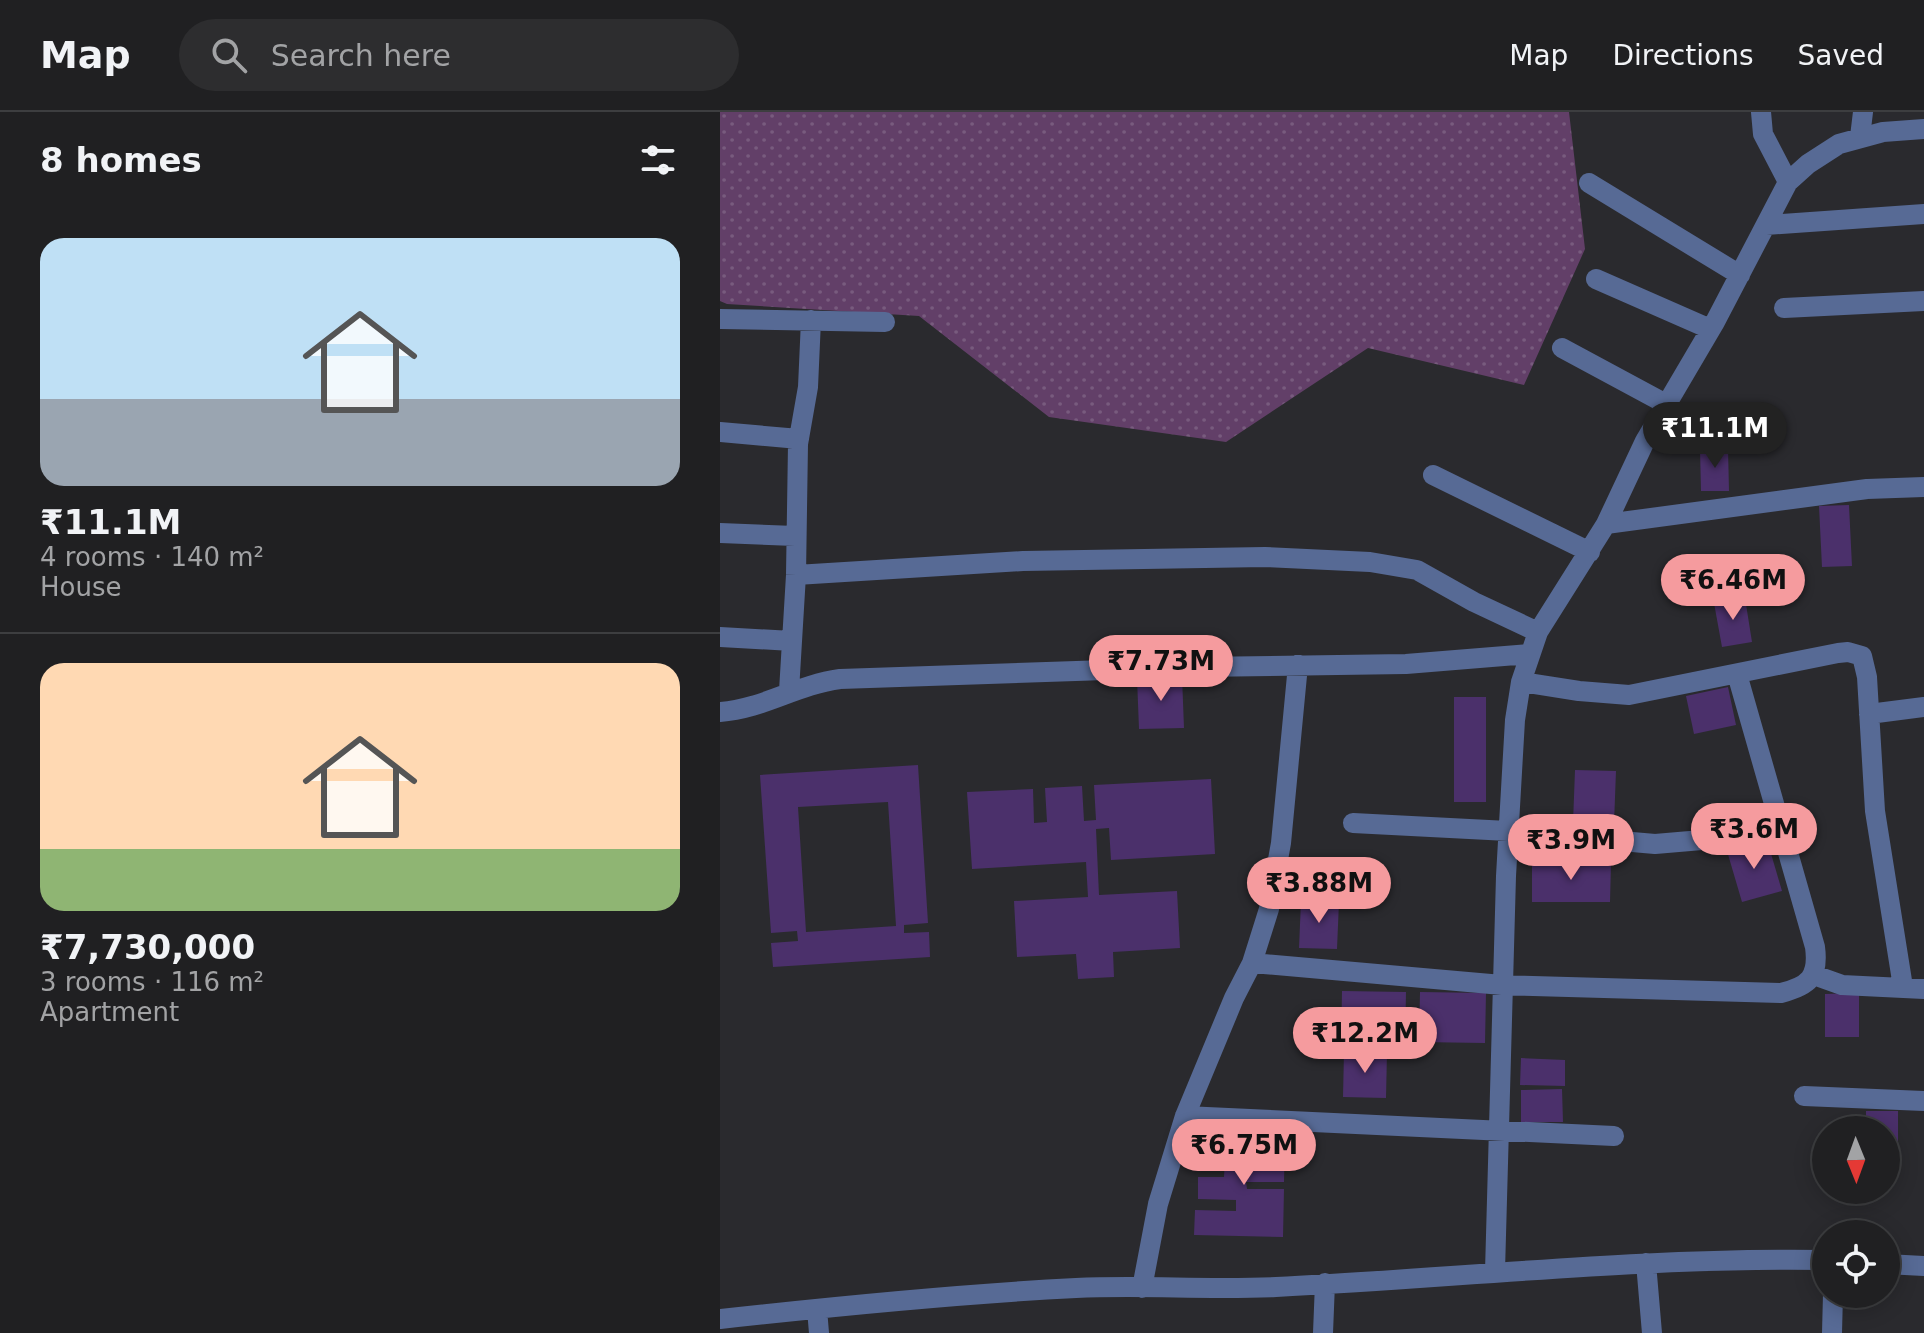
<!DOCTYPE html>
<html lang="en">
<head>
<meta charset="utf-8">
<style>
  body { margin:0; font-family:"DejaVu Sans",sans-serif; background:#2d2d2f; color:#f1f3f6; height:100vh; display:flex; flex-direction:column; font-size:30px; white-space:nowrap }
  * { box-sizing:border-box; margin:0 }
  p { font-size:26px; color:#a2a3a5 }
  .icon { flex:none; width:44px; height:44px; fill:none; stroke:currentColor; stroke-width:2; stroke-linecap:round; stroke-linejoin:round }
  .map { position:relative; flex:1; overflow:hidden }
  .drawer { display:flex; flex-direction:column; background:#202022; width:720px }
  .drawer>* { flex:none }
  .needle { width:52px; rotate:179deg }
  .controls { position:absolute; left:1092px; top:1004px; display:grid; gap:16px }
  .controls a { display:grid; place-items:center; width:88px; height:88px; border-radius:50%; background:#202022; box-shadow:0 4px 20px #0003,0 0 0 2px #3d3e40; font-size:40px }
  .price { position:absolute; translate:-50% -68px; padding:0 18px; border-radius:28px; background:#f59b9e; color:#111; font-size:26px; line-height:52px; filter:drop-shadow(0 2px 4px #0008) }
  .price::after { content:''; position:absolute; left:50%; top:48px; width:24px; height:18px; margin-left:-12px; background:inherit; clip-path:polygon(0 0,100% 0,50% 100%) }
  .price.selected { background:#222; color:#fff }
  ul { padding:0; list-style:none }
  li { display:grid; align-content:center; gap:16px; height:424px; padding:0 40px }
  li+li { border-top:2px solid #3d3e40 }
  li span { display:grid; place-items:center; height:248px; border-radius:24px; color:#555 }
  li>.icon { margin-inline-start:auto }
  span .icon { width:144px; height:144px; fill:#fffc; stroke-width:1 }
  li b { font-size:34px }
  h2 { display:flex; justify-content:space-between; align-items:center; height:96px; padding:0 40px; font-size:34px }
  header { display:flex; align-items:center; gap:48px; box-sizing:border-box; height:112px; padding:0 40px; background:#202022; border-bottom:2px solid #3d3e40 }
  header strong { font-size:38px }
  nav { display:flex; gap:44px; margin-inline-start:auto; font-size:28px }
  .search { width:560px; height:72px; background:#2d2d2f; display:flex; align-items:center; gap:20px; box-sizing:border-box; padding:0 28px; border-radius:44px; color:#a2a3a5; font-size:30px }
  main { display:flex; flex:1; min-height:0 }
  .map>svg:first-child { display:block }
</style>
</head>
<body>
<header>
<strong>Map</strong>
<div class="search"><svg class="icon" aria-label="search" viewBox="0 0 24 24"><circle cx="10" cy="10" r="6"/><path d="M15 15l6 6"/></svg>Search here</div>
<nav><a>Map</a><a>Directions</a><a>Saved</a></nav>
</header>
<main>
<section class="drawer">
<h2>8 homes<svg class="icon" aria-label="filters" viewBox="0 0 24 24"><path d="M4 7h16M4 17h16"/><circle cx="9" cy="7" r="2"/><circle cx="15" cy="17" r="2"/></svg></h2>
<ul>
<li><span style="background:linear-gradient(#bfe0f5 65%,#9aa5b1 0)"><svg class="icon" aria-label="home" viewBox="0 0 24 24"><path d="M3 11l9-7 9 7M6 9v11h12V9"/></svg></span><div><b>₹11.1M</b><p>4 rooms · 140 m²</p><p>House</p></div></li>
<li><span style="background:linear-gradient(#ffd9b3 75%,#8fb573 0)"><svg class="icon" aria-label="home" viewBox="0 0 24 24"><path d="M3 11l9-7 9 7M6 9v11h12V9"/></svg></span><div><b>₹7,730,000</b><p>3 rooms · 116 m²</p><p>Apartment</p></div></li>
</ul>
</section>
<div class="map">
<svg width="1204" height="1221" viewBox="0 0 1204 1221">
  <defs>
    <pattern id="grass-dots" width="8" height="8" patternUnits="userSpaceOnUse" patternTransform="scale(2)"><rect width="8" height="8" fill="#623f68"/><path d="M2 2h.1M6 6h.1" fill="none" stroke="#785b7e" stroke-width="1.8" stroke-linecap="round"/></pattern>
  </defs>
  <rect width="100%" height="100%" fill="#2a2a2e"/>
  <path fill="url(#grass-dots)" d="M 0,0 L 849,0 L 865,137 L 804,273 L 648,236 L 506,330 L 329,305 L 199,204 L 7,192 L 0,189 Z"/>
  <path fill="#4b306b" fill-rule="evenodd" d="M 1008,336 L 1009,379 L 981,379 L 980,337 Z
    M 1129,393 L 1132,454 L 1102,455 L 1099,394 Z
    M 1025,486 L 1032,530 L 1002,535 L 994,491 Z
    M 462,564 L 464,616 L 419,617 L 417,566 Z
    M 1008,575 L 1016,613 L 974,622 L 966,584 Z
    M 734,585 L 766,585 L 766,690 L 734,690 Z
    M 198,653 L 208,811 L 184,813 L 184,821 L 209,820 L 210,845 L 53,855 L 51,831 L 78,829 L 77,819 L 51,821 L 40,663 ZM 168,690 L 176,814 L 86,820 L 78,695 Z
    M 855,658 L 896,659 L 894,712 L 853,711 Z
    M 491,667 L 495,742 L 391,748 L 389,716 L 376,717 L 379,783 L 457,779 L 460,836 L 393,840 L 394,865 L 358,867 L 356,842 L 297,845 L 294,789 L 368,785 L 366,750 L 252,757 L 247,680 L 313,677 L 314,711 L 327,710 L 325,676 L 362,674 L 364,709 L 376,708 L 374,673 Z
    M 1047,728 L 1062,779 L 1022,790 L 1007,739 Z
    M 812,750 L 891,751 L 890,790 L 812,790 Z
    M 581,789 L 619,790 L 617,837 L 579,836 Z
    M 622,879 L 686,880 L 685,935 L 621,934 Z
    M 700,880 L 766,881 L 765,931 L 699,930 Z
    M 1139,881 L 1139,925 L 1105,925 L 1105,882 Z
    M 624,940 L 667,941 L 666,986 L 623,985 Z
    M 801,946 L 845,948 L 845,974 L 800,973 Z
    M 842,977 L 843,1010 L 801,1010 L 801,978 Z
    M 1146,999 L 1178,999 L 1178,1050 L 1166,1050 L 1166,1018 L 1146,1018 Z
    M 487,1023 L 565,1024 L 564,1070 L 526,1070 L 527,1077 L 564,1077 L 563,1125 L 474,1123 L 475,1098 L 516,1099 L 516,1088 L 478,1087 L 478,1065 L 504,1065 L 505,1046 L 487,1046 Z"/>
  <g fill="none" stroke-linecap="round" stroke-linejoin="round">
    <path stroke="#576a95" stroke-width="20" d="M 1041,0 L 1043,22 L 1068,70
      M 1140,25 L 1143,0
      M 869,71 L 1020,163
      M 1046,113 L 1204,102
      M 876,167 L 990,217
      M 1064,196 L 1204,189
      M 0,207 L 165,210
      M 842,236 L 946,292
      M 0,320 L 79,327
      M 713,363 L 870,440
      M 886,412 L 1147,377 L 1204,375
      M 0,421 L 75,424
      M 76,463 L 303,449 L 545,445 L 650,450 L 697,458 L 754,490 L 818,520
      M 0,525 L 72,529
      M 801,570 L 859,579 L 909,583 L 1118,541 L 1128,540 L 1142,544 L 1147,565 L 1155,699 L 1183,875
      M 69,579 L 76,463 L 78,332 L 88,275 L 91,208
      M 0,600 C 43,597 76,573 120,567 L 476,555 L 686,552 L 810,542
      M 1149,602 L 1204,595
      M 633,711 L 788,719 L 935,732 L 982,728 L 1059,710
      M 532,851 L 782,873 L 1061,881 C 1089,874 1099,865 1095,835 L 1017,562
      M 1094,863 L 1122,873 L 1204,877
      M 1084,984 L 1204,989
      M 465,1004 L 894,1024
      M 926,1151 L 932,1221
      M 1166,1152 L 1204,1154
      M 775,1159 L 786,764 L 795,608 L 801,570 L 818,520 L 886,412 L 925,329 L 995,210 L 1068,70 L 1088,52 L 1119,32 L 1163,20 L 1204,17
      M 422,1176 L 438,1092 L 465,1004 L 514,886 L 532,851 L 549,797 L 561,731 L 578,553
      M 97,1197 L 99,1221
      M 0,1207 C 118,1194 237,1182 356,1176 C 422,1173 489,1178 556,1175 C 739,1166 922,1145 1106,1148
      M 603,1221 L 605,1171
      M 1112,1221 L 1113,1182"/>
  </g>
</svg>
<div class="controls">
<a><svg class="needle" viewBox="-14 -14 28 28"><path d="M0-13l5 13h-10z" fill="#e53935"/><path d="M0 13l5-13h-10z" fill="#a2a3a5"/></svg></a>
<a><svg class="icon" aria-label="locate" viewBox="0 0 24 24"><circle cx="12" cy="12" r="6"/><path d="M12 2v4M12 18v4M2 12h4M18 12h4"/></svg></a>
</div>
<b class="price selected" style="left:995px;top:358px">₹11.1M</b>
<b class="price" style="left:1013px;top:510px">₹6.46M</b>
<b class="price" style="left:441px;top:591px">₹7.73M</b>
<b class="price" style="left:1034px;top:759px">₹3.6M</b>
<b class="price" style="left:851px;top:770px">₹3.9M</b>
<b class="price" style="left:599px;top:813px">₹3.88M</b>
<b class="price" style="left:645px;top:963px">₹12.2M</b>
<b class="price" style="left:524px;top:1075px">₹6.75M</b>
</div>
</main>
</body>
</html>
